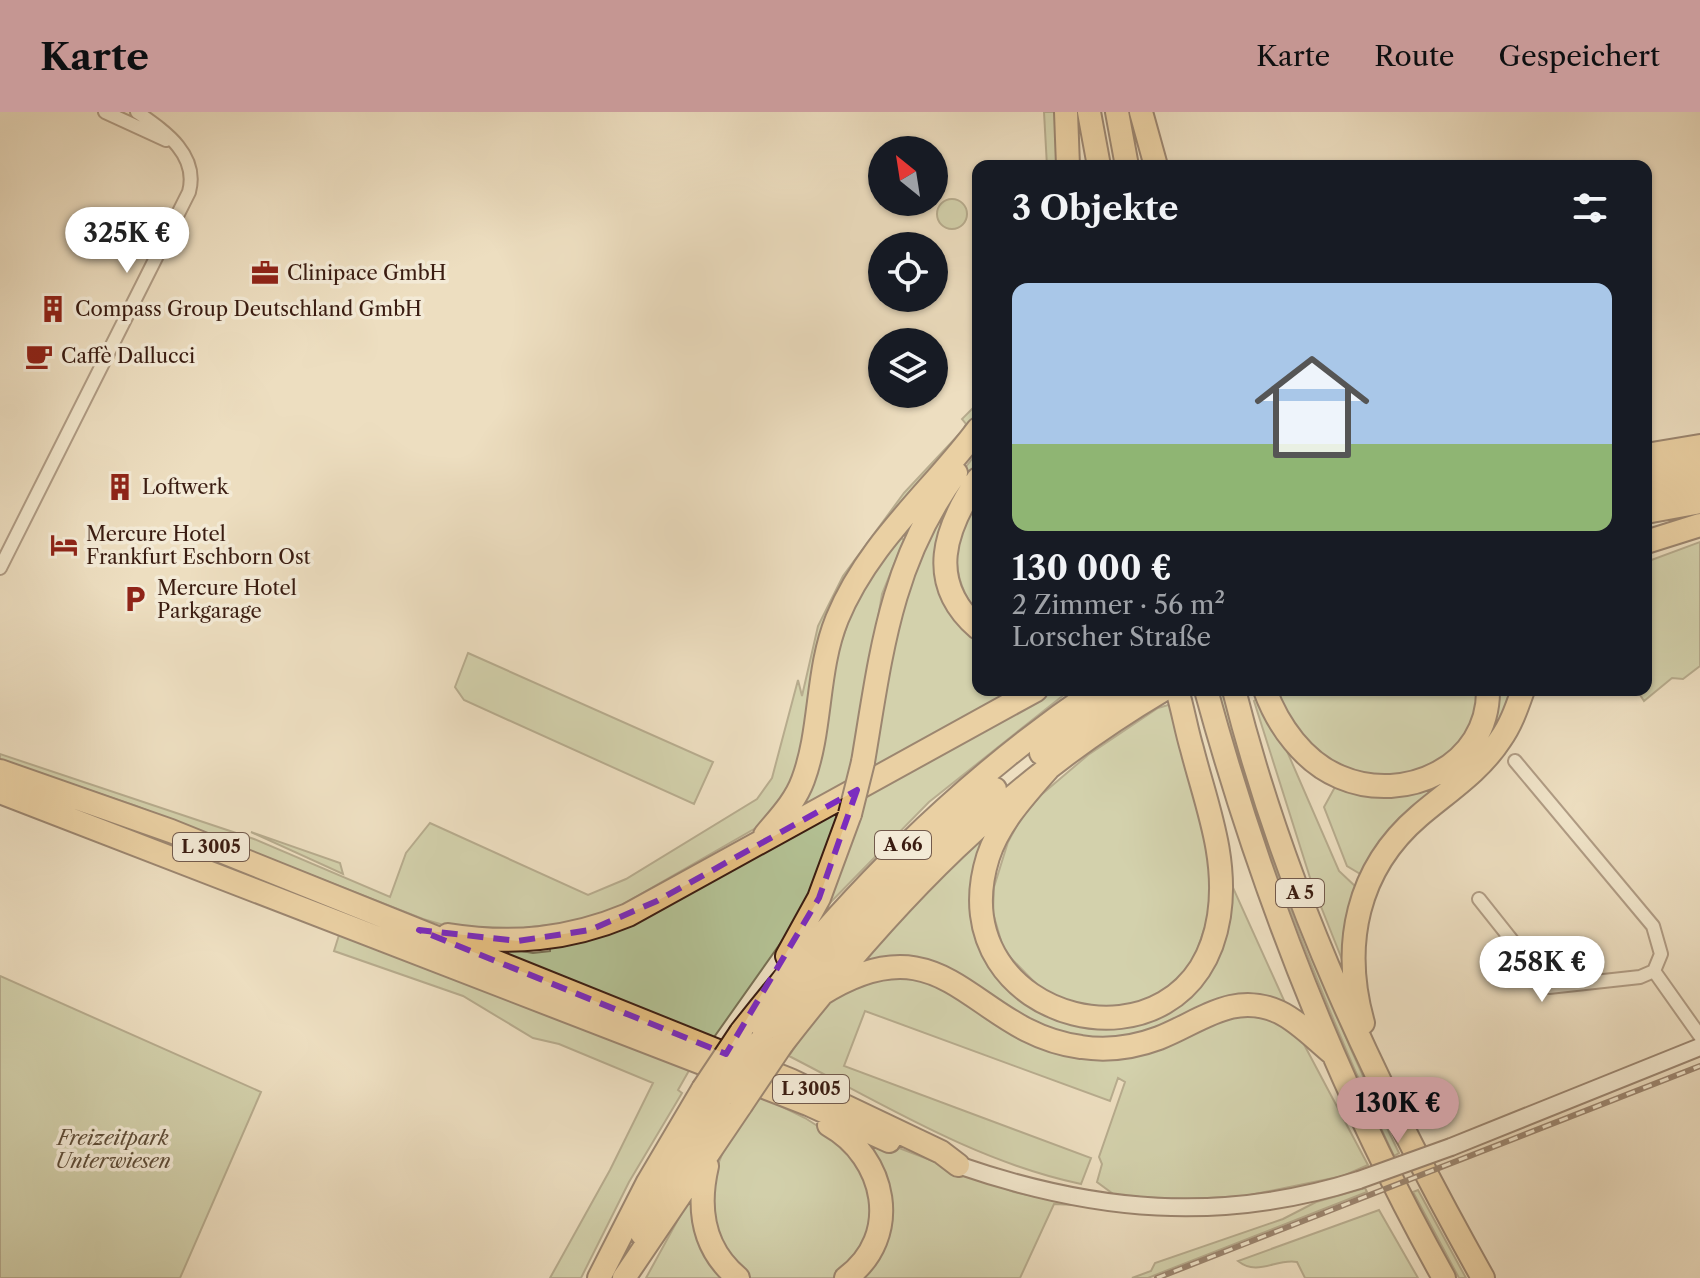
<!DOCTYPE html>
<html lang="de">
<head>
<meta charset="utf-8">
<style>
  body { margin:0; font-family:"Libre Caslon Text",serif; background:#242831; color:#f1f3f6; height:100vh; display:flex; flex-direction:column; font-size:30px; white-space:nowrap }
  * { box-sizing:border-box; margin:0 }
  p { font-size:26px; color:#9ea1a6 }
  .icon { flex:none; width:44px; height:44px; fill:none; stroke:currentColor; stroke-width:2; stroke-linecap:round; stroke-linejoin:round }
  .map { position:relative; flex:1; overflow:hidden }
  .drawer { position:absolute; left:972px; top:48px; width:680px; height:536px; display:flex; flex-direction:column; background:#171b24; border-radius:16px; box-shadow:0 2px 6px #0004 }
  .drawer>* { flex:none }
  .needle { width:52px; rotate:330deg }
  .tools { position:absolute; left:868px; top:24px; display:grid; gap:16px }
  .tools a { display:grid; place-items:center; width:80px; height:80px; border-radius:50%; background:#171b24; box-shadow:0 2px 6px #0004; font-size:40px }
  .price { position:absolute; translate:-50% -68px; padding:0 18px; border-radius:28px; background:#fff; color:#222; font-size:26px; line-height:52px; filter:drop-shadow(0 2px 4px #0008) }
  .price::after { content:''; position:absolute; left:50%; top:48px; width:24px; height:18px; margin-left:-12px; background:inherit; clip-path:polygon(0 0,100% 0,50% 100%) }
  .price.on { background:#c59692; color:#111 }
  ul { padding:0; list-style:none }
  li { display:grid; align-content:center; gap:16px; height:424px; padding:0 40px }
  li span { display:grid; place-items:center; height:248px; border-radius:16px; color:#555 }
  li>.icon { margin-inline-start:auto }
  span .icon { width:144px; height:144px; fill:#fffc; stroke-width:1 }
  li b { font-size:34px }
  h2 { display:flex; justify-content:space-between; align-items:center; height:96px; padding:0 40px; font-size:34px }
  header { display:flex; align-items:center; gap:48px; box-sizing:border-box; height:112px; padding:0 40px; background:#c59692; color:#111 }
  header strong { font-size:38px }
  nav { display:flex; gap:44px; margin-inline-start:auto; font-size:28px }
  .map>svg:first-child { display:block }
</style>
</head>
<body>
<header>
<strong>Karte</strong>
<nav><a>Karte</a><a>Route</a><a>Gespeichert</a></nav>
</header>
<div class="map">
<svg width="1700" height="1166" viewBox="0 0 1700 1166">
  <rect width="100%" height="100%" fill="#eddec0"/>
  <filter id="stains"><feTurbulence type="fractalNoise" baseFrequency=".0025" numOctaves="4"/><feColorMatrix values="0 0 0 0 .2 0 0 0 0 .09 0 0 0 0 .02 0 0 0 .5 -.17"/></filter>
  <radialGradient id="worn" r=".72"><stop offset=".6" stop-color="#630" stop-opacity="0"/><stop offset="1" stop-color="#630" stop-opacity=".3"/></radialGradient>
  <path fill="#b4c295" stroke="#776f53" stroke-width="2" d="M 1044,0 L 1059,0 L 1060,54 L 1047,54 Z
    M937 102a15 15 0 1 1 30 0a15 15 0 1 1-30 0Z
    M 978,291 L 978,306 L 880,417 L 793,671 L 761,713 L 606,802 L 550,819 L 547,813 L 516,817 L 515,822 L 447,814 L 423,807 L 136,694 L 0,648 L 0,642 L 254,727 L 390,785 L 406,741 L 430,711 L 588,783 L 626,767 L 757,687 L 772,666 L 798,568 L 802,584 L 818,514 L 843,464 L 904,381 L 963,318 L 966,312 L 962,307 Z
    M 978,339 L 978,360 L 940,430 L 978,522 L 978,578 L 1014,578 L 870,660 L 895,497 L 956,368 Z
    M 978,377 L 978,503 C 944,456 956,427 978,377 Z
    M 896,423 L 904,428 L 882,482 L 855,644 L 844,676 L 785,708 L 838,522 Z
    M 1700,430 L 1700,554 L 1683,567 L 1672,566 L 1644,589 L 1637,578 L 1646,578 L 1646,450 Z
    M 468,541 L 713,650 L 694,692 L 464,588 L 455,575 Z
    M 1046,578 L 1070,578 L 929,690 L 822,799 L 866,679 Z
    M 1217,578 L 1223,578 C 1269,738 1326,892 1399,1041 L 1394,1044 C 1322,893 1265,738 1217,578 Z
    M 1276,578 L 1479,578 C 1477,596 1477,617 1465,631 C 1429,672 1356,679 1315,640 C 1298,624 1284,599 1276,578 Z
    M 1495,578 L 1515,578 L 1498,621 L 1362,763 L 1347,754 L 1324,695 L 1335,675 L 1431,674 Z
    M 1263,584 L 1339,759 L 1357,776 L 1347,860 L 1312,772 L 1254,589 Z
    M 1175,591 L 1207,721 L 1212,794 L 1193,850 L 1164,879 L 1130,894 L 1094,897 L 1046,882 L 1004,839 L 993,801 L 994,775 L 1008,730 L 1021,706 L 1041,683 L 1088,643 L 1158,596 Z
    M 840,693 L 818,768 L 787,822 L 712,928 L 462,829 L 533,841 L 550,839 L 550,835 Z
    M 1003,707 L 976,806 L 1038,896 L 1170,894 L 1230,769 L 1287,895 L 1267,890 L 1143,925 L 1064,928 L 964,870 L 859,855 L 858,849 L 946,759 Z
    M 251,720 L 340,751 L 343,762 Z
    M 339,823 L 691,955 L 678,978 L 682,981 L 629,1070 L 581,1166 L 550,1166 L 610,1058 L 653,971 L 559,932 L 533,926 L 463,884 L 334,839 Z
    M 916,862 L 1074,942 L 1250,897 L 1299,923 L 1368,1053 L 1343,1064 L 1245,1084 L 1189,1087 L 1116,1084 L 1097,1070 L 1102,1052 L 1099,1045 L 1125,970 L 1118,966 L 1110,989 L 865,899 L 844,954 L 1091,1046 L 1081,1072 C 976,1050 883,992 789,944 L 820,897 L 849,874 Z
    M 0,864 L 261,980 L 180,1166 L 0,1166 Z
    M 760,984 L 805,1006 L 849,1034 L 874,1082 L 867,1132 L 837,1166 L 747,1166 L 720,1139 L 708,1087 L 711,1069 L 728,1028 Z
    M 852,1018 L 1014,1080 L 1076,1093 L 1054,1092 L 1020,1166 L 856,1166 L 885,1123 Z
    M 1365,1076 L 1367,1080 L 1163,1160 L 1148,1166 L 1132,1166 L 1151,1159 L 1155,1151 L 1283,1107 L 1316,1090 Z
    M 1418,1078 L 1466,1166 L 1459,1166 L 1413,1080 Z
    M 692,1082 L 726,1166 L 646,1166 Z
    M 1379,1098 L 1418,1166 L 1305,1166 L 1297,1150 C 1276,1146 1258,1165 1238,1149 Z"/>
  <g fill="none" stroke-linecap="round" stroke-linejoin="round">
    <g stroke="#674c3d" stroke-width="16">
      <path id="street" d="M 105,0 L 166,28
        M 0,456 L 189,80 C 199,42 164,19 137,0
        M 1515,649 L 1653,814 L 1661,842 L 1654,859 L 1700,924
        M 1479,787 L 1549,875 L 1640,865 L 1654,859"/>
    </g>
    <g stroke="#3a1c11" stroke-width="20">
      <path id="secondary" d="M 1451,1035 L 1700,935
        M 958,1053 C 1094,1100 1220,1112 1359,1068"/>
    </g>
    <g stroke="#3a1c11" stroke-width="26">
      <path id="highway" d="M 1066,0 L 1068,54
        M 1089,0 L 1099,54
        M 1117,0 L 1127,54
        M 1141,0 L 1156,54
        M 1646,343 L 1700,334
        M 1646,363 L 1700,352
        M 978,367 C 945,416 925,470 978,516
        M 1646,383 L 1700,372
        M 1646,400 L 1700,390
        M 1646,430 L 1700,413
        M 1206,578 C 1262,782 1341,982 1444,1166
        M 1234,578 C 1286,785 1379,981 1483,1166
        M 1265,578 C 1278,614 1304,650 1340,665 C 1405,693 1489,654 1488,578
        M 1041,641 L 1132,578
        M 863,650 C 881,543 890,451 956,361
        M 1054,650 C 1029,679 1000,708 988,745 C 936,912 1192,976 1219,804 C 1228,745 1206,692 1192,637 C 1186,617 1183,597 1177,578
        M 0,659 L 171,719 L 790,968 L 941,1040 L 958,1053
        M 0,680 L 808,992 L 889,1029
        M 765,723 C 779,706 795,690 803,668 C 822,617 816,559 837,507 C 868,431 930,381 978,317
        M 448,823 C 511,833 568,828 628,803 L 1036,578
        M 787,844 L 819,786 L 850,702
        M 820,883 C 948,802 971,921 1081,935 C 1107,939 1135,935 1159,926 C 1200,910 1233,879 1279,900 C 1298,909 1315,927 1332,941
        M 1363,911 C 1341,833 1357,757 1419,704 C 1447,680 1480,659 1500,628 C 1511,613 1517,595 1523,578
        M 741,920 C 846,786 955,674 1096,578
        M 762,927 L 869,795 L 995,677
        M 782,932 C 893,789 1006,671 1163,578
        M 829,1013 C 886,1045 903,1124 846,1166
        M 707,1054 C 697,1097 703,1137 738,1166
        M 642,1122 L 721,985
        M 599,1166 L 648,1070 L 703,977
        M 624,1166 L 741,993"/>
    </g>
    <use href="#street" stroke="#f3ead6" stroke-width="12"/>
    <use href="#secondary" stroke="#f3ead6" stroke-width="16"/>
    <use href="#highway" stroke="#e6bf80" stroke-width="22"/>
    <g stroke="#3a1c11" stroke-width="6">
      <path id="rail" d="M 1157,1166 L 1700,954"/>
    </g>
    <use href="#rail" stroke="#f3ead6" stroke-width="3" stroke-dasharray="9" stroke-linecap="butt"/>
    <g stroke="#3a1c11" stroke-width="20" stroke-linecap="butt">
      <path id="secondary-bridge" d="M 1359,1068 L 1451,1035"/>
    </g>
    <g stroke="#3a1c11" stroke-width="26" stroke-linecap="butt">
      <path id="highway-bridge" d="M 850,702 L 863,650
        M 703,977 L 741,920
        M 721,985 L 762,927
        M 741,993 L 782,932"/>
    </g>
    <use href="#secondary-bridge" stroke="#f3ead6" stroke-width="16"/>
    <use href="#highway-bridge" stroke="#e6bf80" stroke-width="22"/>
  </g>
  <path d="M0 0H1700V1166H0ZM 857,678 L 819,786 L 726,942 L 419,818 L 518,829 L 590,818 L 657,789 Z" fill="#eddec0" fill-opacity=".55" fill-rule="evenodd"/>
  <path fill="none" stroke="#7b2cbf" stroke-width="6" stroke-dasharray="16 10" stroke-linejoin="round" d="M 857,678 L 819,786 L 726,942 L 419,818 L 518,829 L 590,818 L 657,789 Z"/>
  <defs>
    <g id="office-bare" transform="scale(2.16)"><path d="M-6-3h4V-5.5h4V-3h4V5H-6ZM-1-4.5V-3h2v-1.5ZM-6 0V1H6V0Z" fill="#8f2418" stroke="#f3ead6" stroke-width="2.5" paint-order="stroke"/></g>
    <g id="building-bare" transform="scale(2.16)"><path d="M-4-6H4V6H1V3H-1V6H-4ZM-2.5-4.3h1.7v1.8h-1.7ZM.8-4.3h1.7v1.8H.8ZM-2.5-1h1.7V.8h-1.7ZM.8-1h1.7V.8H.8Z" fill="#8f2418" stroke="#f3ead6" stroke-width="2.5" paint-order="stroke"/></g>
    <g id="cafe-bare" transform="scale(2.16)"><path d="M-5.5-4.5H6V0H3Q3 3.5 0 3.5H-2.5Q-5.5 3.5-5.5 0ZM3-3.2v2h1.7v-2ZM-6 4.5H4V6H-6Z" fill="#8f2418" stroke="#f3ead6" stroke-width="2.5" paint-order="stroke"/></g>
    <g id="hotel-bare" transform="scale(2.16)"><path d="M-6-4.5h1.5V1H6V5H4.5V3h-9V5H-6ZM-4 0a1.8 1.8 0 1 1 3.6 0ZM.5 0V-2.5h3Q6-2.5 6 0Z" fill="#8f2418" stroke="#f3ead6" stroke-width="2.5" paint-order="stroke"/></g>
    <g id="parking-bare" transform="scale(2.16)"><path d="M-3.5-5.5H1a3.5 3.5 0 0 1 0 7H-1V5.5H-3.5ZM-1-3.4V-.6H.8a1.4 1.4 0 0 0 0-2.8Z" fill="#8f2418" stroke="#f3ead6" stroke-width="2.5" paint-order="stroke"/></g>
  </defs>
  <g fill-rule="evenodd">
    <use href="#office-bare" x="265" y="161"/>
    <use href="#building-bare" x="53" y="197"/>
    <use href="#cafe-bare" x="39" y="244"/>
    <use href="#building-bare" x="120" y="375"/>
    <use href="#hotel-bare" x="64" y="433"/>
    <use href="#parking-bare" x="135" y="487"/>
  </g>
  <g text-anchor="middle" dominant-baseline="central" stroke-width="7" stroke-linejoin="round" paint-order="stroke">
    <g fill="#f3ead6" stroke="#725a4c" stroke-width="2">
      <rect x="875" y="719" width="56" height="28" rx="6"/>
      <rect x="173" y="721" width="76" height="28" rx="6"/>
      <rect x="1276" y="767" width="48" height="28" rx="6"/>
      <rect x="773" y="963" width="76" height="28" rx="6"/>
    </g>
    <g font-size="18" font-weight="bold" fill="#3a1c11">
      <text x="903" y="733">A 66</text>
      <text x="211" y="735">L 3005</text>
      <text x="1300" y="781">A 5</text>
      <text x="811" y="977">L 3005</text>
    </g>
    <g font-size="20" fill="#3a1c11" stroke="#f3ead6" text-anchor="start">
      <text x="287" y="161">Clinipace GmbH</text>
      <text x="75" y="197">Compass Group Deutschland GmbH</text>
      <text x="61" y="244">Caffè Dallucci</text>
      <text x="142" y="375">Loftwerk</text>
      <text x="86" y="422">Mercure Hotel<tspan x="86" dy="23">Frankfurt Eschborn Ost</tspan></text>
      <text x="157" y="476">Mercure Hotel<tspan x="157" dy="23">Parkgarage</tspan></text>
    </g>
    <g font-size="20" font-style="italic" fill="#5f4e39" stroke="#f3ead6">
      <text x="113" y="1026">Freizeitpark<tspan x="113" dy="23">Unterwiesen</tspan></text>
    </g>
  </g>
  <rect width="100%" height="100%" filter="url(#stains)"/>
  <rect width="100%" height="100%" fill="url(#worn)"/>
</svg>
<div class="tools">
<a><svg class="needle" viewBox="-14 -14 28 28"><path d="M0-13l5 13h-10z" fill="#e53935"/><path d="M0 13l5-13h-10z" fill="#9ea1a6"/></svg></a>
<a><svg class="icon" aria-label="locate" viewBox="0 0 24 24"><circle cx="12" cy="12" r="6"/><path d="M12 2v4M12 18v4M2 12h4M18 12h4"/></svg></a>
<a><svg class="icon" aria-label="layers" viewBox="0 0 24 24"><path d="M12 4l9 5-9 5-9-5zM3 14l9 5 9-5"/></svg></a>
</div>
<b class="price" style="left:127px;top:163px">325K €</b>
<b class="price" style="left:1542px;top:892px">258K €</b>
<b class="price on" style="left:1398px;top:1033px">130K €</b>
<section class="drawer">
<h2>3 Objekte<svg class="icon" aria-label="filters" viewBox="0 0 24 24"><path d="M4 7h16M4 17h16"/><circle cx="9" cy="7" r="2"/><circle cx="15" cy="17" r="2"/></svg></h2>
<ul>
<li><span style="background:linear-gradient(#a9c7e8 65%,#8fb573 0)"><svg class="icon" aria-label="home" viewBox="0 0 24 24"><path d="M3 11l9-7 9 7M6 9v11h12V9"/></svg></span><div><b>130 000 €</b><p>2 Zimmer · 56 m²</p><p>Lorscher Straße</p></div></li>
</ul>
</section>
</div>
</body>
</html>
